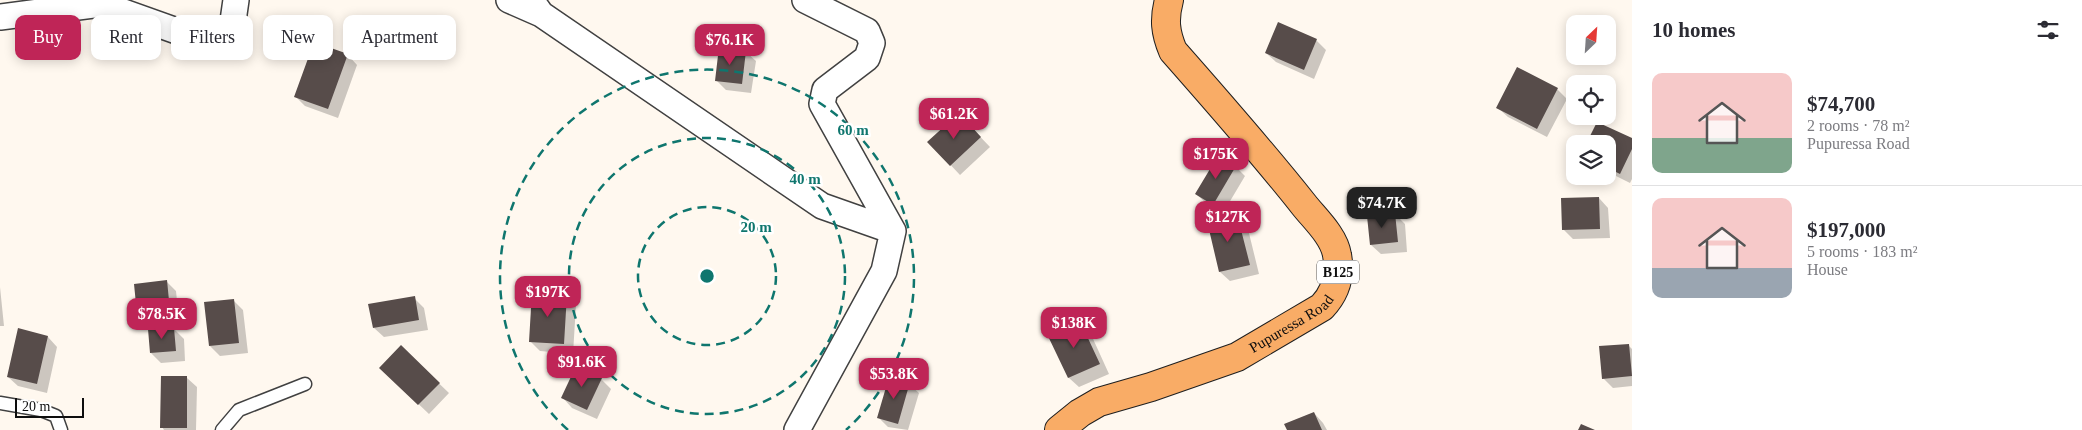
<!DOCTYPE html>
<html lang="en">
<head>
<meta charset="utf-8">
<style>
  body { margin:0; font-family:Georgia,serif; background:#f7f7f7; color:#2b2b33; height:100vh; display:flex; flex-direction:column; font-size:19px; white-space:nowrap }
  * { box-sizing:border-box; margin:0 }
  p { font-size:16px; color:#7c7c81 }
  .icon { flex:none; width:28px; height:28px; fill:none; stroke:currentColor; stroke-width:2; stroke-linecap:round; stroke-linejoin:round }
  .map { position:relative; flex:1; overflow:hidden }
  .drawer { display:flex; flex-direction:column; background:#fff; width:450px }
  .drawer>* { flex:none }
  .top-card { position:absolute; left:15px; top:15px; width:475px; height:45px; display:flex; gap:10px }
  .needle { width:32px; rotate:25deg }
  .buttons { position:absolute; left:1566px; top:15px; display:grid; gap:10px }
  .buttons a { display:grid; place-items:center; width:50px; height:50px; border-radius:10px; background:#fff; box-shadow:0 2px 12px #0003; font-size:25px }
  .scale { position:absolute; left:15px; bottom:12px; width:69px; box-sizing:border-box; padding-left:5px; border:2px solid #0e0e0e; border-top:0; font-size:14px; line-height:18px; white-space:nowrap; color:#0e0e0e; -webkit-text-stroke:4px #fff; paint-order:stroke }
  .price { position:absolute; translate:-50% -42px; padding:0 11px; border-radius:10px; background:#bf2557; color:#fff; font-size:16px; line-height:32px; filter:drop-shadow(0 1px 2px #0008) }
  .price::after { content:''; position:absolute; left:50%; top:30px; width:15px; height:11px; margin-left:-8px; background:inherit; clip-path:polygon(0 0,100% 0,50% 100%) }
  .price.current { background:#222; color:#fff }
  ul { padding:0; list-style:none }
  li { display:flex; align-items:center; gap:15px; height:125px; padding:0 20px }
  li+li { border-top:1px solid #e1e1e2 }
  li span { display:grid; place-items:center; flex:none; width:140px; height:100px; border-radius:10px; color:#555 }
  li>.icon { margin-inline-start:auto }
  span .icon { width:60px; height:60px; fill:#fffc; stroke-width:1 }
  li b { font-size:21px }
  h2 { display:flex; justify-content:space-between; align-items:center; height:60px; padding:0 20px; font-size:21px }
  .tag { padding:0 18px; border-radius:10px; background:#fff; box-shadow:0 2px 12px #0003; font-size:18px; line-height:45px }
  .tag.current { background:#bf2557; color:#fff }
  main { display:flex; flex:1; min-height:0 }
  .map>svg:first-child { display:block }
</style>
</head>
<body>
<main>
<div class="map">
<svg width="1632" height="430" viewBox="0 0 1632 430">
  <rect width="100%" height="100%" fill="#fff8ef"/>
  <path fill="#0003" d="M 1279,24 L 1316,40 L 1326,50 L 1314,79 L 1276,62 L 1266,53 Z
    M 315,43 L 348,55 L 357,65 L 338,118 L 305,106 L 296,97 Z
    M 746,52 L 756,61 L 751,93 L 726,90 L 716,80 Z
    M 1557,89 L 1567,99 L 1547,137 L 1508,117 L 1498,108 Z
    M 968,124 L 990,147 L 960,175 L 929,142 Z
    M 1632,140 L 1632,179 L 1630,183 L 1608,172 L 1608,144 Z
    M 1219,156 L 1236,167 L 1245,176 L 1223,213 L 1206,203 L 1196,194 Z
    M 1599,198 L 1608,208 L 1610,238 L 1573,239 L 1563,229 Z
    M 1395,214 L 1405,224 L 1407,252 L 1381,254 L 1371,245 Z
    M 1237,215 L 1247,225 L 1259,274 L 1230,281 L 1220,272 Z
    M 167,282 L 176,291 L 179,320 L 148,323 L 138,314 Z
    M 0,287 L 4,326 L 0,326 Z
    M 567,295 L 576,305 L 573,354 L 540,351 L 530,341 Z
    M 414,298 L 424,308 L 428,330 L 384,337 L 374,328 Z
    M 233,300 L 243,310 L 248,353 L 220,356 L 210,346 L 205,303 Z
    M 1079,321 L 1089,330 L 1109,374 L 1079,387 L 1069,378 L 1049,335 Z
    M 174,329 L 184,339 L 185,361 L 161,363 L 151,353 Z
    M 19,330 L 48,337 L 57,347 L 47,393 L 18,386 L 8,377 Z
    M 1628,345 L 1632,349 L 1632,386 L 1613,388 L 1603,378 Z
    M 401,347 L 449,393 L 429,414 L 391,378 Z
    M 187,378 L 197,387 L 196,430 L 164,430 L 162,427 Z
    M 601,379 L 611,389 L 597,419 L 572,408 L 563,398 Z
    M 909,384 L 919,393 L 908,430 L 888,427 L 879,418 Z
    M 1314,413 L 1323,423 L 1327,430 L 1288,430 Z"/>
  <path fill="#574c4a" d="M 1278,22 L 1317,39 L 1304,70 L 1265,53 Z
    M 314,42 L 348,54 L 328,109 L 294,97 Z
    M 719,47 L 746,51 L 742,84 L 715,81 Z
    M 1517,67 L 1558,88 L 1537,129 L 1496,108 Z
    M 959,113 L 981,137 L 950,166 L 927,142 Z
    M 1597,122 L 1632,138 L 1632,149 L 1620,174 L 1608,168 L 1608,144 L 1586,144 Z
    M 1219,154 L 1236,166 L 1213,205 L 1195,194 Z
    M 1599,197 L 1600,229 L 1562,230 L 1561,198 Z
    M 1395,213 L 1398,242 L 1370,245 L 1367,216 Z
    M 1237,214 L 1250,265 L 1219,272 L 1207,221 Z
    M 167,280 L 170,311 L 137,314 L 134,284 Z
    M 532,291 L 567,294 L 564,344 L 529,342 Z
    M 415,296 L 419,320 L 373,328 L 368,304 Z
    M 234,299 L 239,343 L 209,346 L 204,302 Z
    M 1079,319 L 1100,364 L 1068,378 L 1047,334 Z
    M 18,328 L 48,336 L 37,384 L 7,377 Z
    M 174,328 L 176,351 L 150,353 L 148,329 Z
    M 1629,344 L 1632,376 L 1602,379 L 1599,346 Z
    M 401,345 L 440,383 L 418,405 L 379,368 Z
    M 576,366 L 602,378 L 587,410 L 561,398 Z
    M 161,376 L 187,376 L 187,428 L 160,428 Z
    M 889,377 L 910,382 L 898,424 L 877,418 Z
    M 1314,412 L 1322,430 L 1287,430 L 1284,424 Z
    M 1581,424 L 1595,430 L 1578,430 Z"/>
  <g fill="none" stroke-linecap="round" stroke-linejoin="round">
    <g stroke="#414141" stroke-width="15">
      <path id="service" d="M 0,403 L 41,410 L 56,416 L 61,430
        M 222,430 L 239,410 L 305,384"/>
    </g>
    <g stroke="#414141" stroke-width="28">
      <path id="minor" d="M 509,0 L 541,14
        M 531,0 L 541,14 L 822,206 L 893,231
        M 0,17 L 101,4 L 216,45 L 231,35 L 236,0
        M 797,430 L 884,271 L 893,231 L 822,104 L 825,90 L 867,58 L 872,43 L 867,31 L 805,0"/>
    </g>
    <g stroke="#1f1f1f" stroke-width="30">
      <g id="primary">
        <path id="s1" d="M 1059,430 L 1080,413 L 1099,402 L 1151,387 L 1237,357 L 1322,307 C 1336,292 1341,275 1337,255 C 1334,236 1315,219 1304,205 C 1262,152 1218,102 1173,51 C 1165,32 1164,19 1169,0"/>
      </g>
    </g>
    <use href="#service" stroke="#fff" stroke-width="12"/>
    <use href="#minor" stroke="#fff" stroke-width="25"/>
    <use href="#primary" stroke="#f9ac66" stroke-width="28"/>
  </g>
  <g fill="none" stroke="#0f766e" stroke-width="2.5" stroke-dasharray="9 6">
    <circle cx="707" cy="276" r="69"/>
    <circle cx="707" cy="276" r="138"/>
    <path d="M568 430A207 207 0 1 1 846 430"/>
  </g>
  <g text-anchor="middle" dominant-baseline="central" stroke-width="5" stroke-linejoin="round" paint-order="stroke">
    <rect fill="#fff" stroke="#565656" stroke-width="1" x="1317" y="260.5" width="42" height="23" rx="4"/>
    <g font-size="14" font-weight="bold" fill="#0e0e0e">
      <text x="1338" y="272">B125</text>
    </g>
    <g font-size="15" fill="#0e0e0e" stroke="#fff">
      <text stroke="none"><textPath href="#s1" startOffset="258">Pupuressa Road</textPath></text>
    </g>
  </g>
  <circle cx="707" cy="276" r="8" fill="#0f766e" stroke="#fff" stroke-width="2.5"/>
  <g font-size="15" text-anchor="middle" font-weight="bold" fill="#0f766e" stroke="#fff" stroke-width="5" stroke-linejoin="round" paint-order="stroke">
    <text x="853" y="135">60 m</text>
    <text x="805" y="184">40 m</text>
    <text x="756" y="232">20 m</text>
  </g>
</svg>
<div class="buttons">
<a><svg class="needle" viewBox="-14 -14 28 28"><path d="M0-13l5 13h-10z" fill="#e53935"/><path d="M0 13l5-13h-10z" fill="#7c7c81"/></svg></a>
<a><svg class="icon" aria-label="locate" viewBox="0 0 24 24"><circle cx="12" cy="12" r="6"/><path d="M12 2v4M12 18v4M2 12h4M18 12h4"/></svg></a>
<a><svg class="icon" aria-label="layers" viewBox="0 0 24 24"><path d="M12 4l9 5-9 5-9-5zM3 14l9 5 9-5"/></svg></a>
</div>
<div class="scale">20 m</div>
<b class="price" style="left:730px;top:66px">$76.1K</b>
<b class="price" style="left:954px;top:140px">$61.2K</b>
<b class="price" style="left:1216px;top:180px">$175K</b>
<b class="price current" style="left:1382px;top:229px">$74.7K</b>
<b class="price" style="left:1228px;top:243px">$127K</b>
<b class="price" style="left:548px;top:318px">$197K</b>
<b class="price" style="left:162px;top:340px">$78.5K</b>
<b class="price" style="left:1074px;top:349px">$138K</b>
<b class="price" style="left:582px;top:388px">$91.6K</b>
<b class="price" style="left:894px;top:400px">$53.8K</b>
<div class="top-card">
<a class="tag current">Buy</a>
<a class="tag">Rent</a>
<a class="tag">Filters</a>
<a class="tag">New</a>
<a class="tag">Apartment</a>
</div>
</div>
<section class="drawer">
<h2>10 homes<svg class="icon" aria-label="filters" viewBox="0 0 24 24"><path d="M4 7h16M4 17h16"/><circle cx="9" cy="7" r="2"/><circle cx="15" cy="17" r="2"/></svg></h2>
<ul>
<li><span style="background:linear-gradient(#f6c9c9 65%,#7fa58c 0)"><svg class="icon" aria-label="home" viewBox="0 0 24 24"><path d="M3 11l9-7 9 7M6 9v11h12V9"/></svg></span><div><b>$74,700</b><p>2 rooms · 78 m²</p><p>Pupuressa Road</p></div></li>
<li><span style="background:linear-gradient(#f6c9c9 70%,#9aa5b1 0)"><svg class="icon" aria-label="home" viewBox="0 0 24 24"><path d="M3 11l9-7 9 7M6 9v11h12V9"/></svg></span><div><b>$197,000</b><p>5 rooms · 183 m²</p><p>House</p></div></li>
</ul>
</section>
</main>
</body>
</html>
